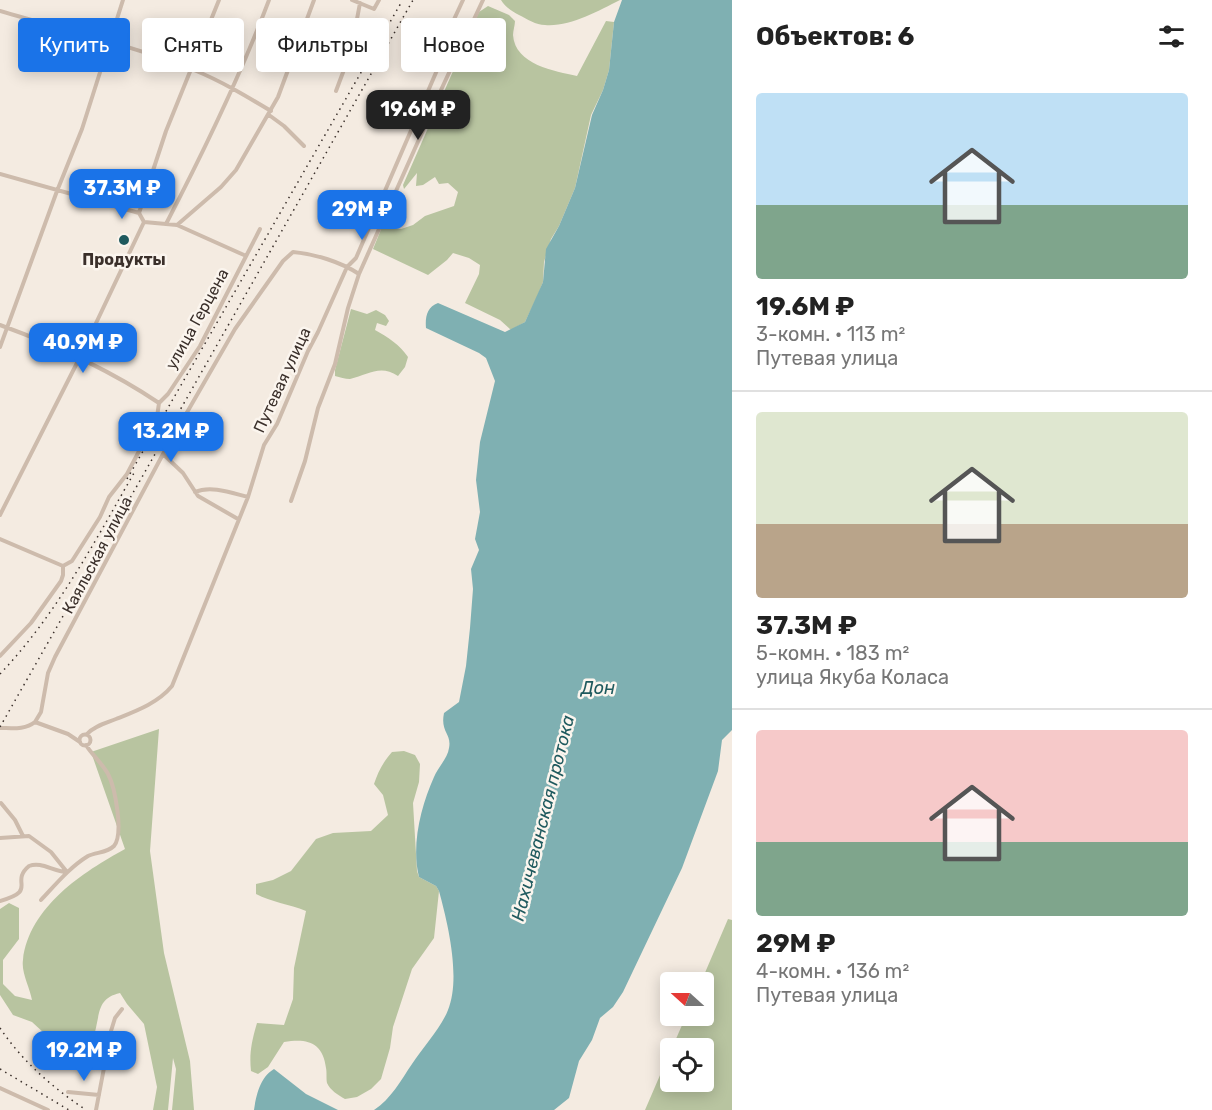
<!DOCTYPE html>
<html lang="ru">
<head>
<meta charset="utf-8">
<style>
  body { margin:0; font-family:Rubik,sans-serif; background:#f2f2f2; color:#222; height:100vh; display:flex; flex-direction:column; font-size:22px; white-space:nowrap }
  * { box-sizing:border-box; margin:0 }
  p { font-size:20px; color:#767676 }
  .icon { flex:none; width:33px; height:33px; fill:none; stroke:currentColor; stroke-width:2; stroke-linecap:round; stroke-linejoin:round }
  .map { position:relative; flex:1; overflow:hidden }
  .drawer { display:flex; flex-direction:column; background:#fff; width:480px }
  .drawer>* { flex:none }
  .guide { position:absolute; left:18px; top:18px; width:570px; height:54px; display:flex; gap:12px }
  .needle { width:39px; rotate:291deg }
  .fabs { position:absolute; left:660px; top:972px; display:grid; gap:12px }
  .fabs a { display:grid; place-items:center; width:54px; height:54px; border-radius:6px; background:#fff; box-shadow:0 3px 15px #0003; font-size:30px }
  .price { position:absolute; translate:-50% -51px; padding:0 14px; border-radius:12px; background:#1a73e8; color:#fff; font-size:20px; line-height:39px; filter:drop-shadow(0 2px 3px #0008) }
  .price::after { content:''; position:absolute; left:50%; top:36px; width:18px; height:14px; margin-left:-9px; background:inherit; clip-path:polygon(0 0,100% 0,50% 100%) }
  .price.active { background:#222; color:#fff }
  ul { padding:0; list-style:none }
  li { display:grid; align-content:center; gap:12px; height:318px; padding:0 24px }
  li+li { border-top:2px solid #e0e0e0 }
  li span { display:grid; place-items:center; height:186px; border-radius:6px; color:#555 }
  li>.icon { margin-inline-start:auto }
  span .icon { width:108px; height:108px; fill:#fffc; stroke-width:1 }
  li b { font-size:26px }
  h2 { display:flex; justify-content:space-between; align-items:center; height:72px; padding:0 24px; font-size:26px }
  .chip { padding:0 21px; border-radius:6px; background:#fff; box-shadow:0 3px 15px #0003; font-size:21px; line-height:54px }
  .chip.active { background:#1a73e8; color:#fff }
  main { display:flex; flex:1; min-height:0 }
  .map>svg:first-child { display:block }
</style>
</head>
<body>
<main>
<div class="map">
<svg width="732" height="1110" viewBox="0 0 732 1110">
  <rect width="100%" height="100%" fill="#f4ebe1"/>
  <path fill="#b8c4a0" d="M 501,0 L 620,0 C 598,11 570,27 545,25 C 536,25 527,19 519,15 C 512,11 505,7 501,0 Z
    M 488,6 L 509,15 L 515,21 C 515,25 513,31 513,35 C 515,65 555,71 577,76 L 606,21 L 614,22 L 609,70 L 603,90 L 591,115 L 575,188 L 559,226 L 551,239 L 544,262 L 543,282 L 537,297 L 525,322 L 511,330 L 500,320 L 465,303 L 479,274 L 480,265 L 469,258 L 453,253 L 447,260 L 428,275 L 373,249 L 382,227 L 401,229 L 413,225 L 425,216 L 454,206 L 458,192 L 448,183 L 439,184 L 435,177 L 423,185 L 416,186 L 417,173 L 404,189 L 403,185 L 479,12 Z
    M 351,309 L 367,314 L 376,310 L 385,315 L 389,321 L 386,326 L 377,323 L 375,330 C 388,337 400,345 408,357 L 405,367 L 398,376 C 380,364 368,375 350,379 C 345,379 340,377 335,376 L 335,370 Z
    M 159,729 L 150,851 L 164,953 L 190,1061 L 194,1110 L 172,1110 L 176,1069 L 173,1058 L 168,1110 L 153,1110 L 157,1087 L 144,1024 L 127,1004 L 120,993 C 98,998 100,1012 95,1032 L 68,1041 L 44,1033 L 32,1022 L 13,1015 L 0,995 L 0,909 L 9,903 L 19,908 L 19,939 L 3,960 L 3,984 L 15,996 L 32,1000 C 30,988 21,972 23,960 C 29,907 83,872 125,849 L 91,752 Z
    M 404,751 L 415,755 L 420,764 L 419,782 L 413,803 L 417,871 L 419,877 L 436,886 L 439,891 L 434,938 L 412,969 L 393,1027 L 390,1048 L 381,1079 L 371,1089 L 357,1097 L 345,1099 C 338,1095 330,1090 327,1083 C 326,1079 327,1072 326,1068 C 323,1042 307,1038 284,1042 L 268,1067 L 258,1074 L 251,1071 C 249,1053 252,1040 257,1023 L 284,1025 L 293,999 L 294,968 L 306,911 C 289,904 271,902 256,894 L 256,884 L 273,880 L 291,871 L 316,839 L 333,833 L 371,831 L 388,815 L 383,795 L 374,784 C 378,772 383,762 392,752 Z
    M 728,919 L 732,920 L 732,1110 L 645,1110 L 670,1052 L 670,1082 L 704,1082 L 704,1048 L 672,1048 L 686,1016 L 704,1016 L 704,982 L 701,982 Z"/>
  <path fill="#7fb0b2" d="M 622,0 L 732,0 L 732,730 L 722,740 L 718,771 L 682,868 L 623,992 L 613,1007 L 600,1018 L 592,1040 L 579,1061 L 569,1098 L 554,1110 L 374,1110 C 391,1099 401,1080 412,1064 C 422,1049 442,1026 448,1010 C 461,978 448,924 439,891 L 436,886 L 419,877 C 411,845 421,806 434,777 C 438,767 448,758 449,748 C 452,734 440,732 444,713 L 459,702 L 466,666 L 470,628 L 473,589 L 471,569 L 479,550 L 475,539 L 480,512 L 476,480 L 480,442 L 495,381 L 486,358 L 479,353 L 426,328 C 425,317 427,307 438,303 L 505,332 L 525,322 L 543,282 L 546,249 L 559,226 L 575,188 L 592,115 L 603,90 L 609,70 L 614,22 Z
    M 274,1069 L 306,1094 L 338,1110 L 254,1110 C 256,1096 260,1077 274,1069 Z"/>
  <g fill="none" stroke-linecap="round" stroke-linejoin="round">
    <path stroke="#cdbbac" stroke-width="4" d="M 352,0 L 374,9 L 379,0
      M 0,11 C 64,30 131,45 194,70 C 221,81 246,96 271,111
      M 336,91 L 351,51 L 360,3
      M 269,115 L 284,126 L 304,146
      M 0,174 L 139,213 L 144,222 L 177,225 L 244,255
      M 139,213 L 166,131 L 219,0
      M 166,224 C 204,151 240,77 269,0
      M 177,225 L 221,187 L 236,170 L 278,97 L 314,0
      M 0,325 C 55,345 110,370 159,403
      M 0,347 L 57,191 L 82,129 L 123,0
      M 163,454 L 183,473 L 198,496 L 238,519
      M 195,492 C 211,485 232,493 248,497
      M 291,501 L 305,461 L 318,408 L 335,364 L 348,308 L 359,274 L 441,90 L 483,0
      M 0,515 L 79,359 L 144,222
      M 0,539 L 63,566
      M 0,656 L 31,623 L 61,581 L 63,575 L 63,566 L 72,561 L 100,517 L 109,497 L 127,474 L 157,417 L 159,403 L 168,394 L 200,346 L 260,229
      M 35,722 L 41,712 L 48,673 L 55,657 L 163,454 L 235,329 L 283,261 L 293,252 C 315,254 341,262 359,274
      M 0,728 C 12,728 25,730 35,722 L 68,734 L 80,742
      M 87,734 C 94,726 106,723 116,719 C 136,711 158,703 172,686 L 248,497 L 264,445 L 277,424 L 308,351 L 318,332 L 347,267 L 356,258 L 444,54 L 444,41 L 463,0
      M79.5 740a5.5 5.5 0 1 1 11 0a5.5 5.5 0 1 1-11 0Z
      M 1,803 L 15,820 L 23,836
      M 0,838 L 29,836 L 51,852 L 67,872
      M 41,900 C 56,884 70,867 88,856 C 96,852 107,853 114,846 C 124,834 115,787 108,774 C 102,763 92,755 86,745
      M 0,901 C 39,890 9,883 29,866 C 42,861 53,872 67,872
      M 0,1088 L 48,1110
      M 68,1092 L 99,1095
      M 96,1110 L 111,1031 L 115,1018 L 122,1009"/>
    <path stroke="#3b302b" stroke-width="1.5" stroke-dasharray="1.5 4.5" stroke-linecap="butt" d="M 127,479 L 401,3
      M 0,674 C 56,615 94,543 134,473
      M 0,727 L 413,0
      M 0,1028 C 22,1061 53,1088 86,1110
      M 0,1069 L 69,1110"/>
  </g>
  <circle fill="#1f5a5e" stroke="#fbf5ee" stroke-width="2" cx="124" cy="240" r="6"/>
  <g text-anchor="middle" dominant-baseline="central" stroke-width="5" stroke-linejoin="round" paint-order="stroke">
    <g font-size="16" font-weight="bold" fill="#3b302b" stroke="#fbf5ee">
      <text x="124" y="259">Продукты</text>
    </g>
    <g font-size="16" fill="#3b302b" stroke="#fbf5ee">
      <text transform="translate(197 319) rotate(-61)">улица Герцена</text>
      <text transform="translate(282 380) rotate(-65)">Путевая улица</text>
      <text transform="translate(97 555) rotate(-62)">Каяльская улица</text>
    </g>
    <g font-size="18" font-style="italic" fill="#1f5a5e" stroke="#fbf5ee">
      <text x="598" y="688">Дон</text>
      <text transform="translate(543 818) rotate(-76)">Нахичеванская протока</text>
    </g>
  </g>
</svg>
<div class="fabs">
<a><svg class="needle" viewBox="-14 -14 28 28"><path d="M0-13l5 13h-10z" fill="#e53935"/><path d="M0 13l5-13h-10z" fill="#767676"/></svg></a>
<a><svg class="icon" aria-label="locate" viewBox="0 0 24 24"><circle cx="12" cy="12" r="6"/><path d="M12 2v4M12 18v4M2 12h4M18 12h4"/></svg></a>
</div>
<b class="price active" style="left:418px;top:141px">19.6M ₽</b>
<b class="price" style="left:122px;top:220px">37.3M ₽</b>
<b class="price" style="left:362px;top:241px">29M ₽</b>
<b class="price" style="left:83px;top:374px">40.9M ₽</b>
<b class="price" style="left:171px;top:463px">13.2M ₽</b>
<b class="price" style="left:84px;top:1082px">19.2M ₽</b>
<div class="guide">
<a class="chip active">Купить</a>
<a class="chip">Снять</a>
<a class="chip">Фильтры</a>
<a class="chip">Новое</a>
</div>
</div>
<section class="drawer">
<h2>Объектов: 6<svg class="icon" aria-label="filters" viewBox="0 0 24 24"><path d="M4 7h16M4 17h16"/><circle cx="9" cy="7" r="2"/><circle cx="15" cy="17" r="2"/></svg></h2>
<ul>
<li><span style="background:linear-gradient(#bfe0f5 60%,#7fa58c 0)"><svg class="icon" aria-label="home" viewBox="0 0 24 24"><path d="M3 11l9-7 9 7M6 9v11h12V9"/></svg></span><div><b>19.6M ₽</b><p>3-комн. · 113 m²</p><p>Путевая улица</p></div></li>
<li><span style="background:linear-gradient(#dfe7d0 60%,#b9a48a 0)"><svg class="icon" aria-label="home" viewBox="0 0 24 24"><path d="M3 11l9-7 9 7M6 9v11h12V9"/></svg></span><div><b>37.3M ₽</b><p>5-комн. · 183 m²</p><p>улица Якуба Коласа</p></div></li>
<li><span style="background:linear-gradient(#f6c9c9 60%,#7fa58c 0)"><svg class="icon" aria-label="home" viewBox="0 0 24 24"><path d="M3 11l9-7 9 7M6 9v11h12V9"/></svg></span><div><b>29M ₽</b><p>4-комн. · 136 m²</p><p>Путевая улица</p></div></li>
</ul>
</section>
</main>
</body>
</html>
